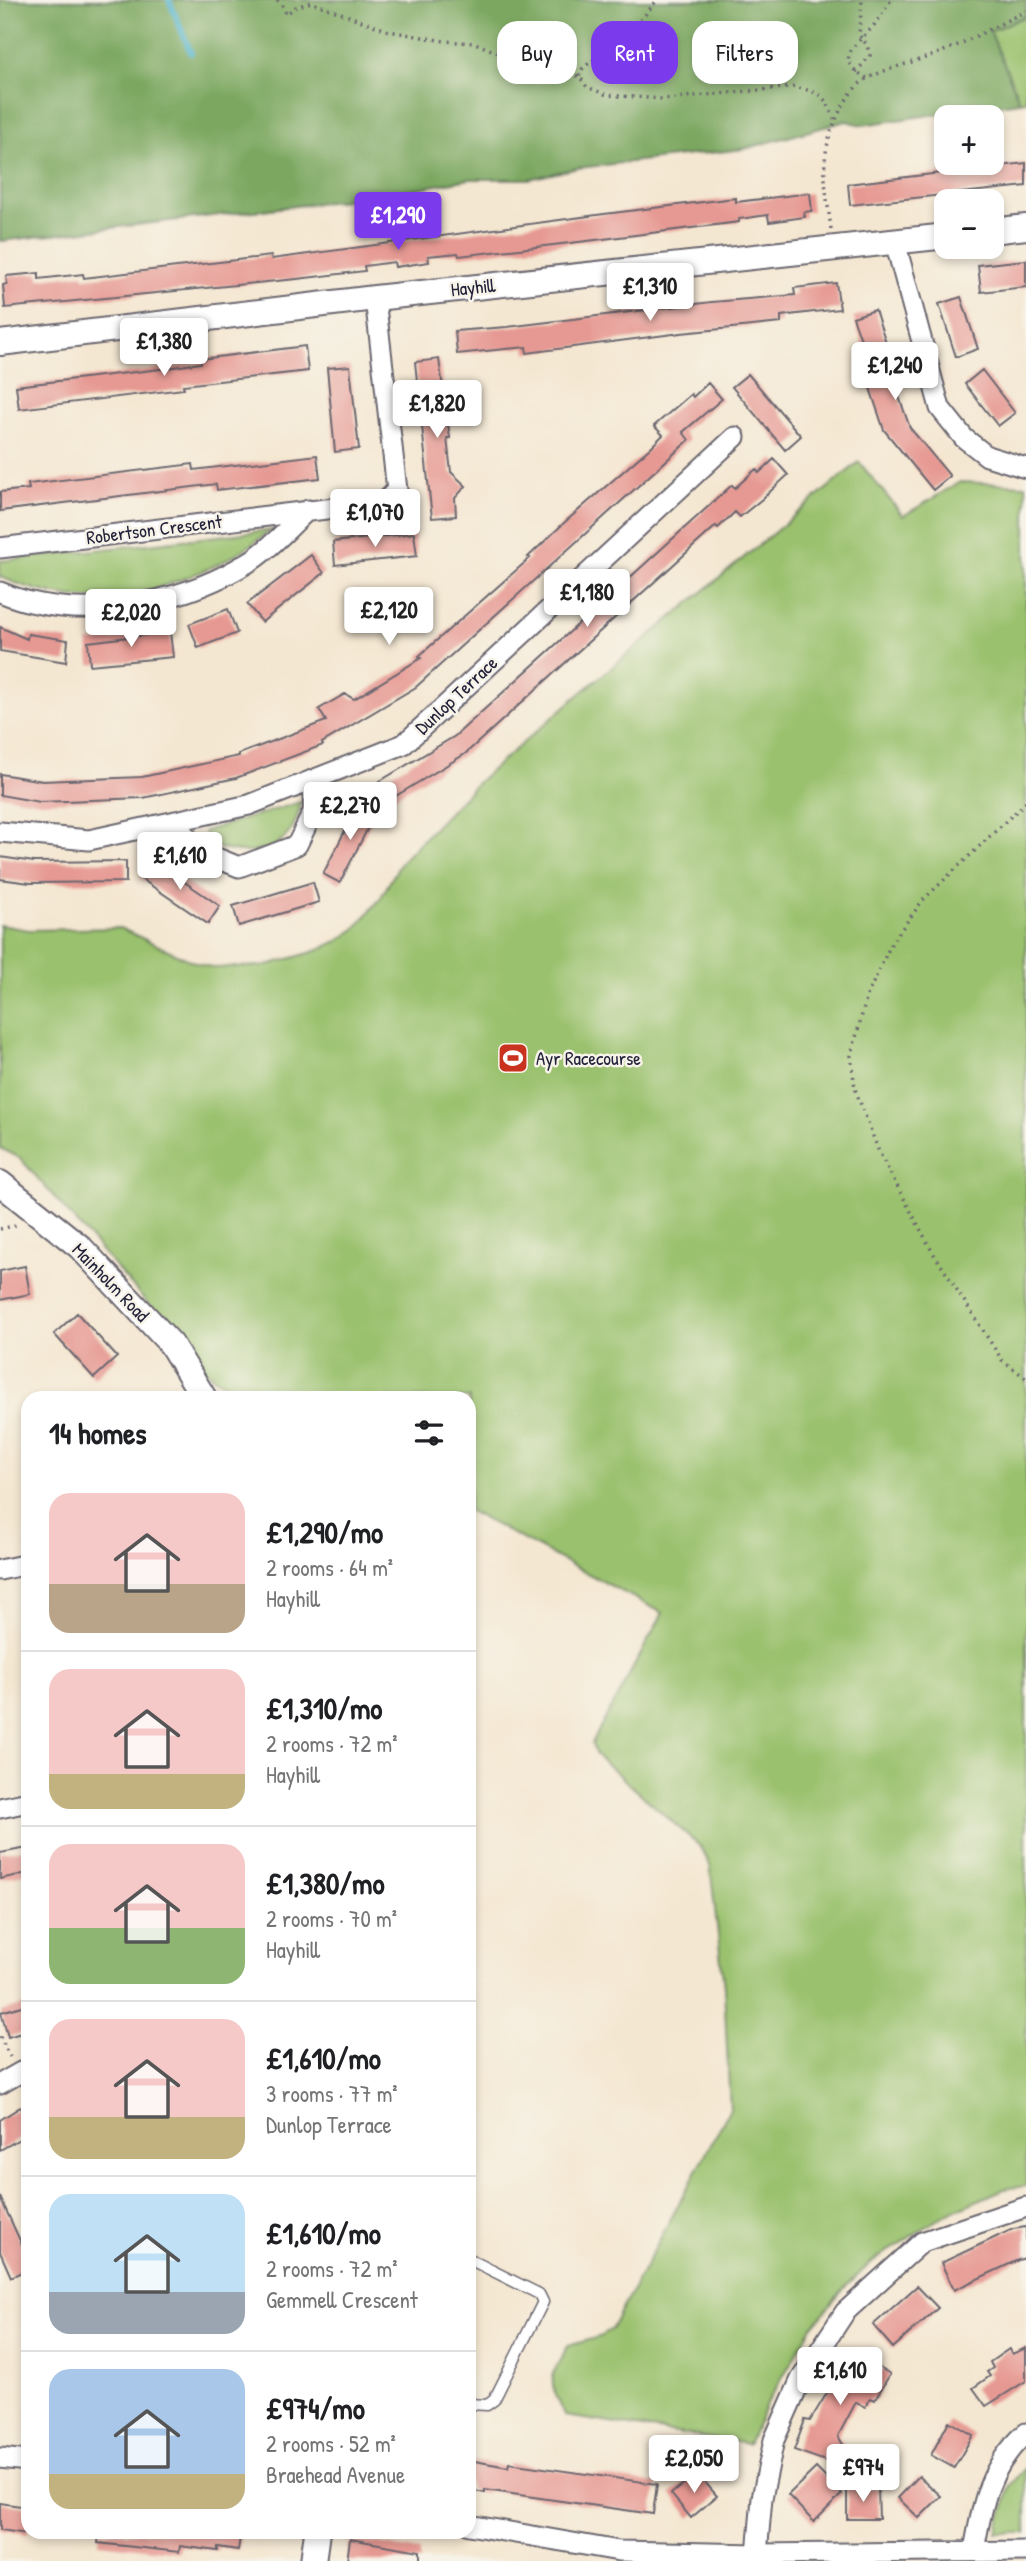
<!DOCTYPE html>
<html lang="en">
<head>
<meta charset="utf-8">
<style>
  body { margin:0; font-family:"Patrick Hand",sans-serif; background:#f6f6f6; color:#202124; height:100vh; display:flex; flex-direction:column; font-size:26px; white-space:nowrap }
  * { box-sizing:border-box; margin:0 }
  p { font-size:23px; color:#757577 }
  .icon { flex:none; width:38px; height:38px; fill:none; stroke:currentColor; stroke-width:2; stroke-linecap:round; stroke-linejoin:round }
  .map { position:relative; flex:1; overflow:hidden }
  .panel { position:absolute; left:21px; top:1391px; width:455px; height:1148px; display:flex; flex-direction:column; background:#fff; border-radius:21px; box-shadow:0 4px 10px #0003 }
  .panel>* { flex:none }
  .top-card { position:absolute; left:497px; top:21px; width:424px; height:63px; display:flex; gap:14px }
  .tools { position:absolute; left:934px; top:105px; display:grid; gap:14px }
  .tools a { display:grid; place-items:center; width:70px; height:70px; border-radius:14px; background:#fff; box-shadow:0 4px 10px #0003; font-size:35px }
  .price { position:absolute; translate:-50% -60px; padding:0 16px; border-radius:7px; background:#fff; color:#222; font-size:23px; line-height:46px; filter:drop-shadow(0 2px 4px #0008) }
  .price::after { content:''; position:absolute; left:50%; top:42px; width:21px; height:16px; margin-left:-10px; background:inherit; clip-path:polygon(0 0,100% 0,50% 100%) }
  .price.current { background:#7c3aed; color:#fff }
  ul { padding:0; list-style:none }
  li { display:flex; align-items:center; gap:21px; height:175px; padding:0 28px }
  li+li { border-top:2px solid #e0e0e0 }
  li span { display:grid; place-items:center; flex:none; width:196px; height:140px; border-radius:21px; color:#555 }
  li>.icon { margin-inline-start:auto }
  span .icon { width:84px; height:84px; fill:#fffc; stroke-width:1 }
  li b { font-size:30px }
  h2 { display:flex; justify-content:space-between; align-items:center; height:84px; padding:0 28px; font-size:30px }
  .chip { padding:0 24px; border-radius:21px; background:#fff; box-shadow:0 4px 10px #0003; font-size:24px; line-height:63px }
  .chip.current { background:#7c3aed; color:#fff }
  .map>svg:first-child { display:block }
</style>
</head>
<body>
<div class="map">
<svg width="1026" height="2561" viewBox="0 0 1026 2561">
  <rect width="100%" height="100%" fill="#f7f3e8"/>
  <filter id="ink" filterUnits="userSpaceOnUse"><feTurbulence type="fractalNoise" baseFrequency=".0143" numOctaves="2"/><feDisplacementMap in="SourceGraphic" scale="14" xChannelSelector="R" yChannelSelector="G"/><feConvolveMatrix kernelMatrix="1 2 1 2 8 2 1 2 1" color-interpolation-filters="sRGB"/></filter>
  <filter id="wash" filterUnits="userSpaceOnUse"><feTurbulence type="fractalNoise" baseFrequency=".00686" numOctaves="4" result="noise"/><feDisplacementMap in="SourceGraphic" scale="28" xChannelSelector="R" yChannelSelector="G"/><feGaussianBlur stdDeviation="1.57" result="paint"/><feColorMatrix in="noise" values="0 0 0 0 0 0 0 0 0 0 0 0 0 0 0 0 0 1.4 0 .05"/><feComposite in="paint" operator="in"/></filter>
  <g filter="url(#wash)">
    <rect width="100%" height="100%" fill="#f4e7d1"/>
    <path fill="#9ac16d" stroke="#5e7254" stroke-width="2" d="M 1026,16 L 1026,101 L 1020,102 L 990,31 Z
      M 859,462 L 903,516 L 960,482 L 1026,485 L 1026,2186 L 1004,2189 L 946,2214 L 873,2261 L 846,2286 L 812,2327 L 766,2405 L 748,2444 L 565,2416 C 549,2379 547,2382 568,2346 L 602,2336 L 611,2330 L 730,2109 L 724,1988 L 710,1865 L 700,1846 L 595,1754 L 592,1743 L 663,1613 L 469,1511 L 469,1398 L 253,1398 L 211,1376 L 20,1158 L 0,1148 L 0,925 L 29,930 L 120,928 L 194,962 L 214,968 L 264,966 L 313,952 L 340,940 L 356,928 L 380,899 L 401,862 L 480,780 L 570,702 Z
      M 271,530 C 241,554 214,568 177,581 C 167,584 157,589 147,592 C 98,605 46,596 0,577 L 0,561 Z
      M 301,802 C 293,853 251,861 208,844 L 204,831 Z
      M 1026,2467 L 1026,2533 L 997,2533 L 1010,2486 Z"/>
    <path fill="#7ba760" stroke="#4e644e" stroke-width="2" d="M 0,0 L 1026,0 L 1026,16 L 990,31 L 1020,102 L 863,125 L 846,121 L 744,149 L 578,168 L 529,179 L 470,179 L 371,197 L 0,241 Z"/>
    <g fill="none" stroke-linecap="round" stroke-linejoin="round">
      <path stroke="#4ab1c9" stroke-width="6" d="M 169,0 L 191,53"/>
    </g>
    <g id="blocks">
      <path fill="#e69892" d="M 1026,163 L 1026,186 L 850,205 L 848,184 Z
        M 810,193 L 812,211 L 804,212 L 805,217 L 769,222 L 768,215 L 739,219 L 739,222 L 587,241 L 459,256 L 458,253 L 428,256 L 429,262 L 395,267 L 394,262 L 364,266 L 365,271 L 297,279 L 5,308 L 3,285 L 7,284 L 6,276 L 39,273 L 39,279 L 83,274 L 84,278 L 271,256 L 272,259 L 604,214 L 736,198 L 736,202 Z
        M 1026,260 L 1026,287 L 981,292 L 978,265 Z
        M 836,283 L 840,309 L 781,316 L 781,323 L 681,333 L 527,353 L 526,347 L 457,354 L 455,331 L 507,327 L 712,302 L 795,295 L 794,288 Z
        M 961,297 L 978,349 L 956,357 L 939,304 Z
        M 875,310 L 892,360 L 887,362 L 910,428 L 950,476 L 933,490 L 884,430 L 870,388 L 877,385 L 853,317 Z
        M 305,346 L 308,371 L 183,385 L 184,389 L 19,409 L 16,386 L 161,369 L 201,363 L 201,359 Z
        M 439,359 L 450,438 L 447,438 L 451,472 L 466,486 L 455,498 L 456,516 L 432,518 L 415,362 Z
        M 350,366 L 359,449 L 335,452 L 327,368 Z
        M 982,370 L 1015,413 L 998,426 L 965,384 Z
        M 748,374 L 801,436 L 785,450 L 732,387 Z
        M 708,383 L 722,399 L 683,432 L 689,440 L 416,687 L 322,743 L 323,745 L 236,778 L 143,798 L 40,802 L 0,795 L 0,774 L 43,781 L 142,777 L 239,756 L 239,754 L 326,721 L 319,709 L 345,694 L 354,699 L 421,658 L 419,656 L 530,558 L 528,557 L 565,522 L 650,448 L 663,435 L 654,426 L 691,394 L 693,397 Z
        M 317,455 L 320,478 L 217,490 L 216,484 L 0,511 L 0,492 L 29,489 L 28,484 L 193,464 L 194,470 Z
        M 774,459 L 788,475 L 762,499 L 740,517 L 735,512 L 718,528 L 716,526 L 465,754 L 386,802 L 375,784 L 455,736 L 732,485 L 735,488 L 756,469 L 759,473 Z
        M 414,533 L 417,556 L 335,565 L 333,542 Z
        M 311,555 L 324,573 L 262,622 L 247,604 Z
        M 228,609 L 237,633 L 198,648 L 189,624 Z
        M 0,627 L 27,639 L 28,634 L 68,640 L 66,662 L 0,651 Z
        M 170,632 L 173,657 L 90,665 L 88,642 Z
        M 360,801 L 377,810 L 340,883 L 323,874 Z
        M 0,857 L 34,862 L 126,861 L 126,882 L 30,883 L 0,879 Z
        M 152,860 L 220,906 L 208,924 L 140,878 Z
        M 313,882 L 319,902 L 239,926 L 233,906 Z
        M 25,1266 L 30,1294 L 0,1300 L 0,1271 Z
        M 77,1313 L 117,1357 L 94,1378 L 54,1334 Z
        M 28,1848 L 28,1873 L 0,1879 L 0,1853 Z
        M 28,2004 L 28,2031 L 8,2037 L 1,2012 Z
        M 22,2106 L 28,2116 L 28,2134 L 0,2150 L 0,2120 Z
        M 0,2197 L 28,2258 L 28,2269 L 11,2277 L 0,2252 Z
        M 1026,2227 L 1026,2258 L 1018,2260 L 954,2290 L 941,2263 L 1013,2229 Z
        M 917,2286 L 938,2308 L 893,2348 L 873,2325 Z
        M 1026,2348 L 1026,2381 L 986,2406 L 973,2388 L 990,2376 L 987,2372 L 993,2368 L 990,2362 L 1009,2349 L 1012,2354 Z
        M 852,2352 L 890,2374 L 875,2400 L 871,2398 L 865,2407 L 856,2402 L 838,2436 L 845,2448 L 831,2454 L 828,2462 L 794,2450 L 805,2420 L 810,2421 Z
        M 949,2421 L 973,2435 L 954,2468 L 931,2455 Z
        M 469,2460 L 508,2467 L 509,2463 L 657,2484 L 653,2514 L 485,2490 L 485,2493 L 469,2490 Z
        M 816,2468 L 842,2494 L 814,2522 L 788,2495 Z
        M 697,2473 L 717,2496 L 691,2518 L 671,2494 Z
        M 919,2476 L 941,2496 L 919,2518 L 898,2498 Z
        M 878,2488 L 879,2519 L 847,2519 L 847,2489 Z
        M 0,2503 L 28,2507 L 28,2534 L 0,2530 Z
        M 99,2532 L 241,2532 L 238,2550 L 218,2547 L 218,2551 L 180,2546 L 179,2552 L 98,2543 Z
        M 350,2539 L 420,2551 L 420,2561 L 347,2561 Z"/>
    </g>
  </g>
  <g filter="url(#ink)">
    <use href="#blocks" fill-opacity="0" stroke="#6c6770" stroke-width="2"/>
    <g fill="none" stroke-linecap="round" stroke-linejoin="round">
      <g stroke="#6c6770" stroke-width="13">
        <path id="service" d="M 469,2259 L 539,2294 L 543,2302 L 494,2400 L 487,2405 L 469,2404"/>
      </g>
      <g stroke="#6c6770" stroke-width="23">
        <path id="minor" d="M 895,242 L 940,408 L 964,438 L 987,456 L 1026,468
          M 0,548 L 385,502 L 397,490 L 375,298
          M 0,592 C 10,596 20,600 31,602 C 103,619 190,600 252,560 C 272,547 290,526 308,510
          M 175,821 L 197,850 L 239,867 L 297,845 L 314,810 L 312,780
          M 0,832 L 89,840 L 249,805 L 404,744 L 735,437
          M 0,1570 L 28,1564
          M 0,1808 L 28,1802
          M 0,2084 L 28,2068
          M 0,2458 L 28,2461
          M 469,2525 L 619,2551 L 757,2554 L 1026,2551
          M 974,2551 C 982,2504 989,2466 1026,2433
          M 757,2554 L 762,2498 L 774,2440 L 801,2379 L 845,2312 L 922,2242 L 1026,2207"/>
      </g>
      <g stroke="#6c6770" stroke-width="28">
        <path id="tertiary" d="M 992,231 L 1026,227
          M 0,343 L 375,298 L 947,236
          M 0,1183 L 80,1247 L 171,1344 L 204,1398
          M 313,2561 L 317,2532"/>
      </g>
      <path stroke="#6c6770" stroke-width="3.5" stroke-dasharray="2 5" stroke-linecap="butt" d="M 277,0 L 282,4 L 286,14 L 296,7 L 311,2 L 389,31 L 444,41 L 475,43 L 503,55 L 568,76 L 579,76 L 587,87 L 607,95 L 663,99 L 793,87 C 820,92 825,94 835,121
        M 856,72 L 870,56 L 867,45 L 859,35 L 862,0
        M 579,76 L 583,68 L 633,30 L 657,0
        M 867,78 C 829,58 859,44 875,24 C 881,16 886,8 891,0
        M 831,229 C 825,180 817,156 841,109 C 847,98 856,84 868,78 C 890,67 916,62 939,53 C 969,41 997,25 1026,11
        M 1026,802 L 923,900 L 892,942 L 867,996 L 851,1056 L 855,1089 L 879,1152 L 932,1251 L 1002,1360 L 1026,1378
        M 0,1229 L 17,1225
        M 0,2037 L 10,2057"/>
      <use href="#service" stroke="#fff" stroke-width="10"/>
      <use href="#minor" stroke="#fff" stroke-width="19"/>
      <use href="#tertiary" stroke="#fff" stroke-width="24"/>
    </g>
  </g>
  <defs>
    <g id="stadium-square" transform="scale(1.575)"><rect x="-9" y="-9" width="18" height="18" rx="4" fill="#c8321e" stroke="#f7f3e8"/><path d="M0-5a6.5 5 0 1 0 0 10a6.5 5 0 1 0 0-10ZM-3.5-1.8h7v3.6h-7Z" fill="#fff"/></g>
  </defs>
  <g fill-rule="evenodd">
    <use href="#stadium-square" x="513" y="1058"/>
  </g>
  <g text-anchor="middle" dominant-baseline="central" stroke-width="5" stroke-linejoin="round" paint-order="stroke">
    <g font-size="19" fill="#22223b" stroke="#f7f3e8">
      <text transform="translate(473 287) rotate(-6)">Hayhill</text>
      <text transform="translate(154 529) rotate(-7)">Robertson Crescent</text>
      <text transform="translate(456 695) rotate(-43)">Dunlop Terrace</text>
      <text transform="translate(111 1282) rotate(46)">Mainholm Road</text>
    </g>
    <g font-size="19" fill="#22223b" stroke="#f7f3e8" text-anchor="start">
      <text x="536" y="1058">Ayr Racecourse</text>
    </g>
  </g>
</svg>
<div class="tools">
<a>+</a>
<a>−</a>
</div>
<b class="price current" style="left:398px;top:252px">£1,290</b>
<b class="price" style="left:650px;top:323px">£1,310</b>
<b class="price" style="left:164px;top:378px">£1,380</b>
<b class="price" style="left:895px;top:402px">£1,240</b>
<b class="price" style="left:437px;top:440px">£1,820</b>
<b class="price" style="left:375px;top:549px">£1,070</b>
<b class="price" style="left:587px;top:629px">£1,180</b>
<b class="price" style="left:389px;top:647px">£2,120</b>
<b class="price" style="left:131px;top:649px">£2,020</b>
<b class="price" style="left:350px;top:842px">£2,270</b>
<b class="price" style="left:180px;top:892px">£1,610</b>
<b class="price" style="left:840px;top:2407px">£1,610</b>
<b class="price" style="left:694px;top:2495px">£2,050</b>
<b class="price" style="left:863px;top:2504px">£974</b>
<div class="top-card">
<a class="chip">Buy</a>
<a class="chip current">Rent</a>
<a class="chip">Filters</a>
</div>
<section class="panel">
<h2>14 homes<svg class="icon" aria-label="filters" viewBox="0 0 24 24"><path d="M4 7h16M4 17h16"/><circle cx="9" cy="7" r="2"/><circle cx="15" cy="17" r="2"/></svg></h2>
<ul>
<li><span style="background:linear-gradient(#f6c9c9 65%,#b9a48a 0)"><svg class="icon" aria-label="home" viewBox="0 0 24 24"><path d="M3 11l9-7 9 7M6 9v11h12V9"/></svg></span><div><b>£1,290/mo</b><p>2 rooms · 64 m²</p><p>Hayhill</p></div></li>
<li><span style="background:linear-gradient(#f6c9c9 75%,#c2b280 0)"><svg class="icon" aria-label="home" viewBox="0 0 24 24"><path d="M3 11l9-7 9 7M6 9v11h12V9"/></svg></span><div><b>£1,310/mo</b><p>2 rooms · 72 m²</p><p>Hayhill</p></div></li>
<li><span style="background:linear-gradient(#f6c9c9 60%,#8fb573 0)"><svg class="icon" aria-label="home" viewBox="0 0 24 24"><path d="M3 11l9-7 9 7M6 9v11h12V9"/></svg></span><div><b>£1,380/mo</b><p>2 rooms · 70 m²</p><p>Hayhill</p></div></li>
<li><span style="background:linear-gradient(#f6c9c9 70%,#c2b280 0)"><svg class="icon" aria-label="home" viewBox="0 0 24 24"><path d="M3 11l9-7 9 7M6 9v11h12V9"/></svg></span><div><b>£1,610/mo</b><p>3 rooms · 77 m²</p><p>Dunlop Terrace</p></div></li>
<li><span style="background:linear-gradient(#bfe0f5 70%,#9aa5b1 0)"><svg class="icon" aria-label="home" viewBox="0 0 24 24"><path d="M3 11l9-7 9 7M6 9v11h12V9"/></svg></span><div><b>£1,610/mo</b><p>2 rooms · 72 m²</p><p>Gemmell Crescent</p></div></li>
<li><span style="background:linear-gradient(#a9c7e8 75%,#c2b280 0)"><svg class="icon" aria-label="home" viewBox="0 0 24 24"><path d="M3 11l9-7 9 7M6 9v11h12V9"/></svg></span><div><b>£974/mo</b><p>2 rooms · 52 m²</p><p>Braehead Avenue</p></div></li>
</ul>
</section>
</div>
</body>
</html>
